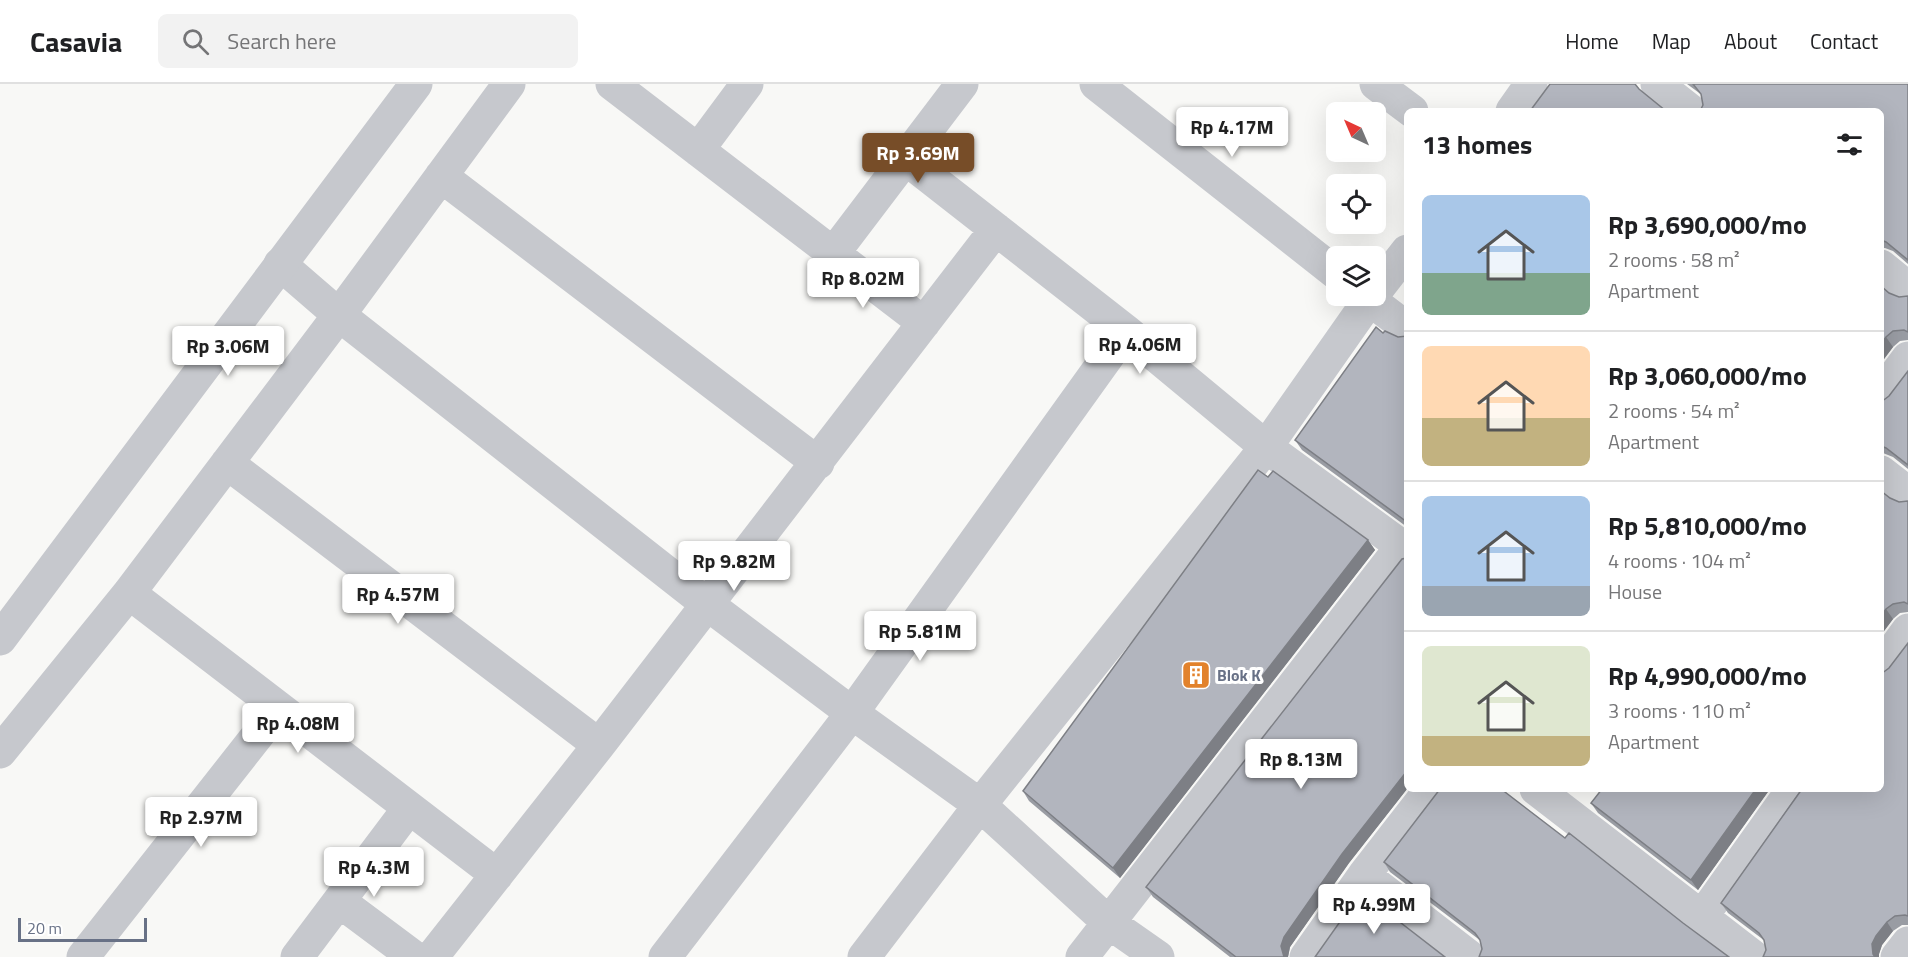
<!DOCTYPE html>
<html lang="en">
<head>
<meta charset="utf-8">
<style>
  body { margin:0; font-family:"Titillium Web",sans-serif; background:#f2f2f2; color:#202124; height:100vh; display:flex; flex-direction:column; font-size:22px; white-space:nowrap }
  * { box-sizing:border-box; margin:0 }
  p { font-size:20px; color:#757577 }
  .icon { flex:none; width:33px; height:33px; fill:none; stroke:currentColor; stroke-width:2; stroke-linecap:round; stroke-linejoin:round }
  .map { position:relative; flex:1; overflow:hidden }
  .details { position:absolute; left:1404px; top:24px; width:480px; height:684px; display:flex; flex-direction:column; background:#fff; border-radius:9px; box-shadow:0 6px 24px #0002 }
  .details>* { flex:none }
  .needle { width:39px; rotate:316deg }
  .tools { position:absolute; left:1326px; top:18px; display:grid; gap:12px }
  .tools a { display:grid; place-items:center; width:60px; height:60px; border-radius:9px; background:#fff; box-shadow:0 6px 24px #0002; font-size:30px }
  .scale { position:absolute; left:18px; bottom:15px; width:129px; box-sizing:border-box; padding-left:6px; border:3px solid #687186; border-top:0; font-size:16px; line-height:21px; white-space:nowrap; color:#687186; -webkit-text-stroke:4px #fff; paint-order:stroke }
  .price { position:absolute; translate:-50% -51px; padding:0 14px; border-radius:6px; background:#fff; color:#222; font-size:20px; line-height:39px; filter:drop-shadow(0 2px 3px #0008) }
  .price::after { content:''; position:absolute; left:50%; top:36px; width:18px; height:14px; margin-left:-9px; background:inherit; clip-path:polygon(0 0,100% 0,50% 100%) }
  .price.current { background:#774d28; color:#fff }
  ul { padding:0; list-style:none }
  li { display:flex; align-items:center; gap:18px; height:150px; padding:0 18px }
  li+li { border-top:2px solid #e0e0e0 }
  li span { display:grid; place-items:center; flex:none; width:168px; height:120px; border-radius:9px; color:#555 }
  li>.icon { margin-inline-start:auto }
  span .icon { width:72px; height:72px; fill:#fffc; stroke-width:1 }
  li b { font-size:26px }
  h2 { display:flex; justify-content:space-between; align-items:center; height:72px; padding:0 18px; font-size:26px }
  header { display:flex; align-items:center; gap:36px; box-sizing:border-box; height:84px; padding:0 30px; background:#fff; border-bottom:2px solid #e0e0e0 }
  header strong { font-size:28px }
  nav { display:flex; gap:33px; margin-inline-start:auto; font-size:21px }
  .search { width:420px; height:54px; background:#f2f2f2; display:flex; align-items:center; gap:15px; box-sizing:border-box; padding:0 21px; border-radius:9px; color:#757577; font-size:22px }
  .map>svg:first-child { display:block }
</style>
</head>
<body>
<header>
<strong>Casavia</strong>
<div class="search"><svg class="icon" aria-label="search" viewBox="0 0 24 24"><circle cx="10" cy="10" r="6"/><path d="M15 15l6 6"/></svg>Search here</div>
<nav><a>Home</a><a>Map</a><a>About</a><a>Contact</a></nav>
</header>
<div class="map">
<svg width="1908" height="873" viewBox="0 0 1908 873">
  <rect width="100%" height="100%" fill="#f8f8f6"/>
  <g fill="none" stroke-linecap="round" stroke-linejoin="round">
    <path stroke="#c6c8cd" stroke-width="33" d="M 612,0 L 924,239
      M 1096,0 L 1336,189
      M 1376,0 L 1412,27
      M 1657,0 L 1691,27
      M 1512,27 L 1531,0
      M 698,66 L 747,0
      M 906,75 L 1126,247 L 1266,363 L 1407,466
      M 441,92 L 818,379
      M 833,170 L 962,0
      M 280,180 L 339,231 L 707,520 L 852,629 L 980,721 L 1108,838 L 1158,873
      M 1881,182 L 1908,204
      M 1376,207 L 1407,167
      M 1365,212 L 1407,244
      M 1881,310 L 1908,274
      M 227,379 L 599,661
      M 1881,388 L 1908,409
      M 129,509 L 497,791
      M 1881,583 L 1908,546
      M 0,668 L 129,509 L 339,231 L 509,0
      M 1536,705 L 1754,873
      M 1364,791 L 1470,873
      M 339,817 L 414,873
      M 1701,834 L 1793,705
      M 83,873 L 279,624
      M 297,873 L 409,724
      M 432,873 L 599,661 L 996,145
      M 665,873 L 852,629 L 1126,247
      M 864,873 L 980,721 L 1266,363 L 1372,212
      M 1082,873 L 1402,462
      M 1306,873 L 1364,791 L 1431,705
      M 1897,873 L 1908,859"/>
    <path stroke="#c6c8cd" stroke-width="33" d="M 0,555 L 416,0"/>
  </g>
  <path fill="#999ca3" d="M 1687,0 L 1908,0 L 1908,180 L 1893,167 L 1885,164 L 1881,164 L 1881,27 L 1703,21 L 1702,11 Z
    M 1881,202 L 1889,209 L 1899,213 L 1908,212 L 1908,256 L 1900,257 L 1893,263 L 1881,279 Z
    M 1383,249 L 1398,253 L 1407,252 L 1407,443 L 1302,366 L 1295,356 Z
    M 1908,287 L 1908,385 L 1893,373 L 1883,369 L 1881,370 L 1881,318 L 1889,312 Z
    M 1268,393 L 1368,456 L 1375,466 L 1120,794 L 1029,717 L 1023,707 Z
    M 1881,407 L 1890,414 L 1899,418 L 1908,417 L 1908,528 L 1900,529 L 1893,535 L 1881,551 Z
    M 1908,559 L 1908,841 L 1902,841 L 1893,847 L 1882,861 L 1879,870 L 1766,866 L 1765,857 L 1728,829 L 1721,819 L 1882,590 L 1889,584 Z
    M 1407,705 L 1349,779 L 1290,863 L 1288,873 L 1230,873 L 1153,813 L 1146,803 Z
    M 1770,705 L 1698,806 L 1598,729 L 1591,719 Z
    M 1565,754 L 1683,839 L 1482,865 L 1481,857 L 1390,788 L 1384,778 Z"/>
  <path fill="#7d7f85" d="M 1886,253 L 1893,263 L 1881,279 L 1881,260 Z
    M 1368,456 L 1375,466 L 1120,794 L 1113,784 Z
    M 1886,525 L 1893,535 L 1881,551 L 1881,532 Z
    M 1407,687 L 1407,705 L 1349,779 L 1290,863 L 1288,873 L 1283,873 L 1281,862 L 1284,853 L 1342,770 Z
    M 1756,705 L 1770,705 L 1698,806 L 1691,796 Z
    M 1887,838 L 1893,847 L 1882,861 L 1879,870 L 1879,873 L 1875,873 L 1873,870 L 1872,860 L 1876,852 Z"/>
  <path fill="#b2b5be" stroke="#7d7f85" stroke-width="1.5" d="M 1550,0 L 1635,0 L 1639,5 L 1666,27 L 1530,27 Z
    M 1693,0 L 1908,0 L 1908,176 L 1886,158 L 1881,156 L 1881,27 L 1700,27 L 1703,21 L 1701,10 Z
    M 1881,202 L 1889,209 L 1899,213 L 1908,212 L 1908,248 L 1904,246 L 1893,247 L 1886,253 L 1881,260 Z
    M 1376,243 L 1383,249 L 1385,247 L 1398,253 L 1407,252 L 1407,438 L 1295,356 Z
    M 1908,287 L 1908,381 L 1886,364 L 1881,362 L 1881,318 L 1889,312 Z
    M 1258,386 L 1268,393 L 1273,387 L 1368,456 L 1113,784 L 1023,707 Z
    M 1881,407 L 1890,414 L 1899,418 L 1908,417 L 1908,520 L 1904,518 L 1893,520 L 1886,525 L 1881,532 Z
    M 1407,474 L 1407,687 L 1342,770 L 1284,853 L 1281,862 L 1284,873 L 1236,873 L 1146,803 L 1402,475 Z
    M 1908,559 L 1908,832 L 1905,831 L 1895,832 L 1887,838 L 1876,852 L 1872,860 L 1873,870 L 1875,873 L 1763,873 L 1766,866 L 1764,856 L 1759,849 L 1721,819 L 1802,705 L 1881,705 L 1881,590 L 1889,584 Z
    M 1440,705 L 1501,705 L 1565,754 L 1569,749 L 1683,839 L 1729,873 L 1479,873 L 1482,865 L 1480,856 L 1475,849 L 1384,778 Z
    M 1602,705 L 1756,705 L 1691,796 L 1591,719 Z
    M 1361,808 L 1445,873 L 1315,873 Z"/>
  <defs>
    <g id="building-square" transform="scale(1.5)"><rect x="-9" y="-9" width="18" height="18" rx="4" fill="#e2822c" stroke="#fff"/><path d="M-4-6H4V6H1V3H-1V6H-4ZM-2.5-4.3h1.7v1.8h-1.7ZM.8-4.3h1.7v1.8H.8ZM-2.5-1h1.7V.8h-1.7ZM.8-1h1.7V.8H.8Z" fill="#fff"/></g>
  </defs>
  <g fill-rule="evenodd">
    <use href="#building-square" x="1196" y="591"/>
  </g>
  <g text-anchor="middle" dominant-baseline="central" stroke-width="6" stroke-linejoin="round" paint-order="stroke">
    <g font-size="16" font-weight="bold" fill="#687186" stroke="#fff" text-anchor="start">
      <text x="1217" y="591">Blok K</text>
    </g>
  </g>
</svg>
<div class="tools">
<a><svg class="needle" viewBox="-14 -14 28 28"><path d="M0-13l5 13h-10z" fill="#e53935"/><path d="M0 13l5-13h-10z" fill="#757577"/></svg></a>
<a><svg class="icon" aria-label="locate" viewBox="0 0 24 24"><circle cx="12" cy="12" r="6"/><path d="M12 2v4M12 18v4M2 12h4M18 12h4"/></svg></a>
<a><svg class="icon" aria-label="layers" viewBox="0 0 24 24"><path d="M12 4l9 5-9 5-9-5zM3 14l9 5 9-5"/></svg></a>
</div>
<div class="scale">20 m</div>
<b class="price" style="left:1232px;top:74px">Rp 4.17M</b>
<b class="price current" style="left:918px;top:100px">Rp 3.69M</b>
<b class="price" style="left:863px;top:225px">Rp 8.02M</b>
<b class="price" style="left:1140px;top:291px">Rp 4.06M</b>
<b class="price" style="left:228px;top:293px">Rp 3.06M</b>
<b class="price" style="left:734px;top:508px">Rp 9.82M</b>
<b class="price" style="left:398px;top:541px">Rp 4.57M</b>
<b class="price" style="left:920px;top:578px">Rp 5.81M</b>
<b class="price" style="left:298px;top:670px">Rp 4.08M</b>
<b class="price" style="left:1301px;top:706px">Rp 8.13M</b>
<b class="price" style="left:201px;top:764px">Rp 2.97M</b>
<b class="price" style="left:374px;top:814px">Rp 4.3M</b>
<b class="price" style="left:1374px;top:851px">Rp 4.99M</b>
<section class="details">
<h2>13 homes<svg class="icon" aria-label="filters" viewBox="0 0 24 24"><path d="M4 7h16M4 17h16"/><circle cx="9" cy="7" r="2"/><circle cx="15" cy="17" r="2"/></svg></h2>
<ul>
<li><span style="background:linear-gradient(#a9c7e8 65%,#7fa58c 0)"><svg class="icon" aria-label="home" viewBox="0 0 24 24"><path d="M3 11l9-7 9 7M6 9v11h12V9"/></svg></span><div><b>Rp 3,690,000/mo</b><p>2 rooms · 58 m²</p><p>Apartment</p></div></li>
<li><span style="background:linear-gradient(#ffd9b3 60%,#c2b280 0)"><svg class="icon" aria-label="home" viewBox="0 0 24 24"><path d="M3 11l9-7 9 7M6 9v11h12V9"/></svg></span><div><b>Rp 3,060,000/mo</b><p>2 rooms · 54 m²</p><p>Apartment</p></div></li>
<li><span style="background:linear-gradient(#a9c7e8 75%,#9aa5b1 0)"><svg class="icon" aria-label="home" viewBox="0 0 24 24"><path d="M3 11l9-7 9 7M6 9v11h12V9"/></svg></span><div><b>Rp 5,810,000/mo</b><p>4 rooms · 104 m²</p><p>House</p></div></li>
<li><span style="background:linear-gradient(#dfe7d0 75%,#c2b280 0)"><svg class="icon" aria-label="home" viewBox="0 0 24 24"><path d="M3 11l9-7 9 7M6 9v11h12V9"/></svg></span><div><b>Rp 4,990,000/mo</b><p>3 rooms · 110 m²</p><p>Apartment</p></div></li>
</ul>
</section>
</div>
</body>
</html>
